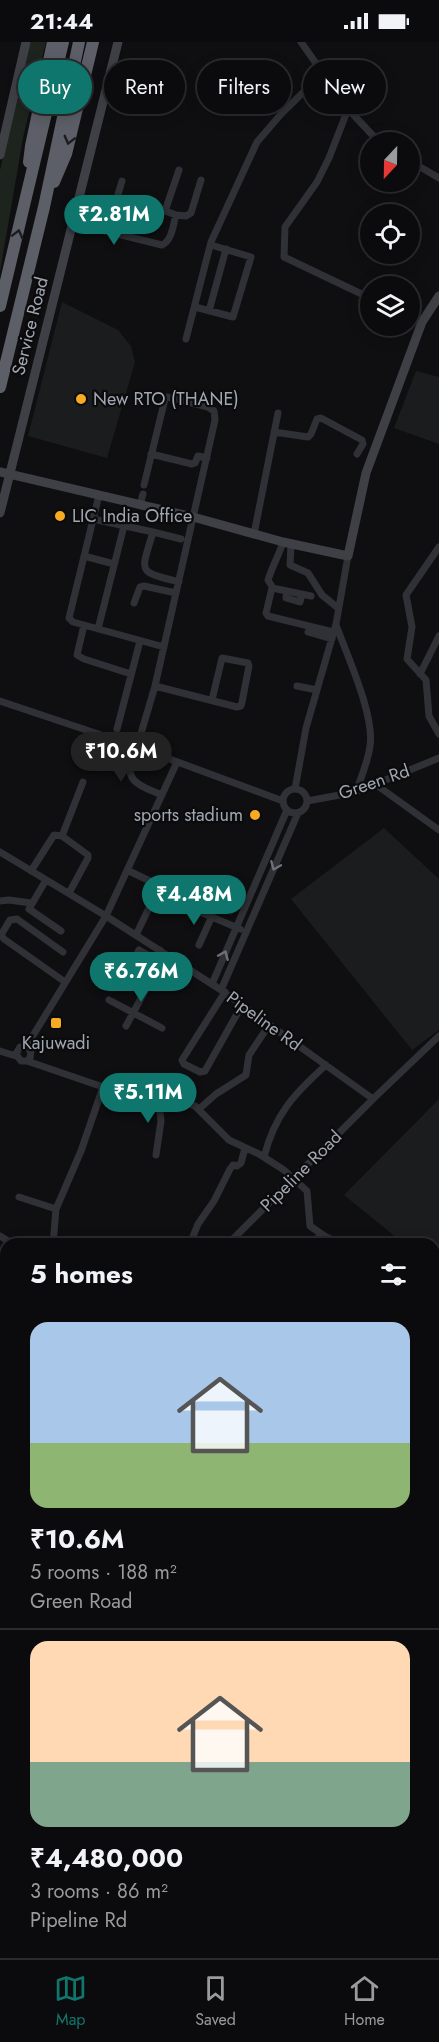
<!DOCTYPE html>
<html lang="en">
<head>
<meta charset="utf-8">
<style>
  body { margin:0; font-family:Jost,sans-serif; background:#19191b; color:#f1f3f6; height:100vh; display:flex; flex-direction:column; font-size:22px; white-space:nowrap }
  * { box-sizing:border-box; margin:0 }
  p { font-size:20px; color:#9a9b9d }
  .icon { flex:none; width:33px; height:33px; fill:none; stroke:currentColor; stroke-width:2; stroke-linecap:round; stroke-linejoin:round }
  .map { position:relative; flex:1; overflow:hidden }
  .panel { position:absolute; left:0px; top:1196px; width:440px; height:722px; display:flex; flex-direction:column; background:#0b0b0d; border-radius:18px 18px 0 0; box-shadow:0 3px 15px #0003,0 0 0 2px #2b2b2e }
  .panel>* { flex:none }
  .hud { position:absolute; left:18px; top:18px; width:404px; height:54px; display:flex; gap:12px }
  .needle { width:39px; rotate:202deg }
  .tools { position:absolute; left:360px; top:90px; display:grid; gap:12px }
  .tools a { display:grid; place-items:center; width:60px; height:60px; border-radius:50%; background:#0b0b0d; box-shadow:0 3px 15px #0003,0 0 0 2px #2b2b2e; font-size:30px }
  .price { position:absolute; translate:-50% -51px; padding:0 14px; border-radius:21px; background:#0f766e; color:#fff; font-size:20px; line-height:39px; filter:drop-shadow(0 2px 3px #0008) }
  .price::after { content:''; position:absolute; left:50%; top:36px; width:18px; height:14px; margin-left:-9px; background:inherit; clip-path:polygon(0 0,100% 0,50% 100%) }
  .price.active { background:#222; color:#fff }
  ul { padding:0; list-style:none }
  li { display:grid; align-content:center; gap:12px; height:318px; padding:0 30px }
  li+li { border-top:2px solid #2b2b2e }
  li span { display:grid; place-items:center; height:186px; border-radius:18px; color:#555 }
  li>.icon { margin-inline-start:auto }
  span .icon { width:108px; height:108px; fill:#fffc; stroke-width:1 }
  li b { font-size:26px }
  h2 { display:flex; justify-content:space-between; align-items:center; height:72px; padding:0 30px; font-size:26px }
  .tag { padding:0 21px; border-radius:27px; background:#0b0b0d; box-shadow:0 3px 15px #0003,0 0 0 2px #2b2b2e; font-size:21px; line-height:54px }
  .tag.active { background:#0f766e; color:#fff }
  .status { display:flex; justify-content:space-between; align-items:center; height:42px; padding:0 30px; background:#0b0b0d; direction:ltr }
  .status svg { height:16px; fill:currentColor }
  .tabs { display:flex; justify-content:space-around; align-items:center; height:84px; border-top:2px solid #2b2b2e; background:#0b0b0d; font-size:16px; color:#9a9b9d }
  .tabs a { display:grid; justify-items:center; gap:3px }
  .tabs .active { color:#0f766e }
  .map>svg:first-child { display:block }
</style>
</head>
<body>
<div class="status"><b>21:44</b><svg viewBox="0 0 49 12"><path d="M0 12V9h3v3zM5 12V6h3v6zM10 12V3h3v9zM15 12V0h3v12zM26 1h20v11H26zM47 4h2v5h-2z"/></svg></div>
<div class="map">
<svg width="439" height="1916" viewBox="0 0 439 1916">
  <rect width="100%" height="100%" fill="#0f0f11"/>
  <path fill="#1b1c1e" d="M 62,260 L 118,288 L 131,304 L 135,320 L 107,416 L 28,394 Z
    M 416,329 L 439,335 L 439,402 L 394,386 Z
    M 384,786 L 439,837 L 439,988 L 412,1008 L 291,857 Z
    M 227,838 L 245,846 L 232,874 L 214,866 Z
    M 439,1057 L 439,1231 L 434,1227 L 434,1202 L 403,1201 L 344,1153 Z
    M 434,1399 L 439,1399 L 439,1916 L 351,1916 L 348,1911 L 434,1911 Z
    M 137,1911 L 273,1911 L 277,1916 L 132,1916 Z"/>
  <path fill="#1c241d" d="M 30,0 L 46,0 L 23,96 L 0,230 L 0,128 Z"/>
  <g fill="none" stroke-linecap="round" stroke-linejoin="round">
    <path stroke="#303136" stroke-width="7" d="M 301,0 L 348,67 L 379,100
      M 348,67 L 329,116 L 317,140 L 285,185 L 284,215 L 370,256
      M 410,119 L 439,136
      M 147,162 L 176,173
      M 165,169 L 179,128
      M 73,181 L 162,203 C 172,199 173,183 176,173 L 186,174 L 191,171 L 201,138
      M 107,189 L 122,139
      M 195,265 L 233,275 L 251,215 L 211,203
      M 209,269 L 226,207
      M 410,274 L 422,280
      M 186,297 L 211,200 L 257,100 L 282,71 L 323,31
      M 274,390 L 308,395 L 311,392 L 317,377 L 321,376 L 362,398 L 363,402 L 357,412
      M 151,412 L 192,422 L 195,421 L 198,414 L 207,416
      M 99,453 L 69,576 L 73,580 L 164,605
      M 140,463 L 143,452
      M 93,477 L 153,490
      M 254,492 L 278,371
      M 291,502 L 290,523 L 308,531 L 322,553 L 338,566
      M 439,505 L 406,553 L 412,585 L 407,617 L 426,638 L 429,674 L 439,692
      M 84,514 L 114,522
      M 179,540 C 136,529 141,531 153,490 L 181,497
      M 273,546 L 268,538 C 272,525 279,513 283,500
      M 287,549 L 286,556 L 300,560 L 302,552
      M 311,554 L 272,546 L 266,571 L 268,574 L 333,590
      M 134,561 L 140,545 L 144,544 L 176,551
      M 84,583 L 77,613 L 84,617 L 131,632
      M 336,583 C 347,613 375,674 370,704 C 368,720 361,735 356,750
      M 98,587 L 124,484
      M 308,590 L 332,597
      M 420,632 L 439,594
      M 155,644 L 237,665 L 241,664 L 242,660 L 249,624 L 248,621 L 222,616 L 212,658
      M 297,644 L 317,648
      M 0,659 L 137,705 L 283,759
      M 117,687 L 140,599
      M 134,704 C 123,737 132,741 162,753
      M 137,705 L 155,644 L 215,378 L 214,369 L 208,365 L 172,356 L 167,355 L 165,357 L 144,443
      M 375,742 L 439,788
      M283 759a12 12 0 1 1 24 0a12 12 0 1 1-24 0Z
      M 295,747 L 306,686 L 336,582 L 348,514
      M 307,759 L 356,750 L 439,716
      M 62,794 L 83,740
      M 0,810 L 106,874 L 221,948 L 373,1057
      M 127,828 L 158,843 L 158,847 L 136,893
      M 31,829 L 54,793 L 62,794 L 88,813 L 88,816 L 69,851
      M 46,838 L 29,867 L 61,889
      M 0,859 L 9,858 L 31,861
      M 198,869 L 240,887
      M 199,903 L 212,874
      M 63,910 L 17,877 L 10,878 L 1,893 L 4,897 L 65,940
      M 155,917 L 139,908 L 123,937 L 136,944 L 139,944 L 160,908
      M 212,942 L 287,768
      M 221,948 L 298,771
      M 225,950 L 182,1018 L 184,1022 L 200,1030 L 205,1029 L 242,963
      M 109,958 L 162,986
      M 126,984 L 165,912
      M 26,1005 L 106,874 L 177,720
      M 0,1009 L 16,1014
      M 27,1019 L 30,1016 L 31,1009 L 26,1005 L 20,1005 L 16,1012 L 21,1019 L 27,1019 L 103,1045 L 81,1109 L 56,1167 L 53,1202
      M 103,1045 L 128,1051 L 150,1048 L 158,1049 L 195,1064 L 229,1098 L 259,1112 L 284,1128 L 307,1149 L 310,1184 L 323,1193
      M 199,1067 L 216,1052 L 246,1033 L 249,1013 L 269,983
      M 156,1113 L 161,1079 L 158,1049
      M 264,1115 C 275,1072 294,1052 326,1023
      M 19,1155 L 56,1167
      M 0,1194 L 13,1202
      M 190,1202 L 198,1182 L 214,1159 L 230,1127 L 233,1123 L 237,1124 L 241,1121 L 245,1106
      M 228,1202 L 373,1057 L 439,994
      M 312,1202 L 314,1198 L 323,1193 L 340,1202
      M 434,1250 L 439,1247
      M 0,1257 L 6,1244
      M 0,1283 L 6,1284
      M 434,1341 L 439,1348
      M 0,1343 L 6,1349
      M 0,1371 L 6,1377
      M 0,1387 L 6,1381
      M 434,1389 L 439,1388
      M 0,1420 L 6,1414
      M 0,1431 L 6,1425
      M 434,1516 L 439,1515
      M 0,1565 L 6,1569
      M 0,1636 L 6,1640
      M 434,1648 L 439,1648
      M 434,1682 L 439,1667
      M 0,1733 L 6,1738
      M 1,1755 L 6,1749
      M 434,1784 L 439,1787
      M 434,1855 L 439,1847
      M 381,1916 L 385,1911"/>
    <path stroke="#3e4046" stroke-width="9" d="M 0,113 L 26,0
      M 0,430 L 193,475 L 283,500 L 348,514 L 366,431 L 422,280 L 439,254
      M 0,471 L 118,0
      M 0,1516 L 6,1523
      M 0,1534 L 6,1540
      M 329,1911 L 332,1916
      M 342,1911 L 345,1916"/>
    <path stroke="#5c5f67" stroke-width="12" d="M 29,120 L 31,104 L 53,0
      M 54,140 L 66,112 L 93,0
      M 0,264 L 63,0
      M 0,345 L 44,165 L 79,0"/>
  </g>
  <defs><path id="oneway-chevron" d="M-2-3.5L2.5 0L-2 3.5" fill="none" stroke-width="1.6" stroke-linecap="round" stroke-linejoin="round" transform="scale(1.5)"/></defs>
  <g stroke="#1b1c1e">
    <use href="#oneway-chevron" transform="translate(69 98) rotate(104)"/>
    <use href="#oneway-chevron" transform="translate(18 192) rotate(-76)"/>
  </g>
  <g stroke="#6e717a">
    <use href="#oneway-chevron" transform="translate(275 824) rotate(113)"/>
    <use href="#oneway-chevron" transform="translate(224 913) rotate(-67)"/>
  </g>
  <g fill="#f6ab22" stroke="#0b0b0c" stroke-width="2">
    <circle cx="81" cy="357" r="6"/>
    <circle cx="60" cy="474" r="6"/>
    <circle cx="255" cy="773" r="6"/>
    <rect x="50" y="975" width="12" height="12" rx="3"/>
  </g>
  <g text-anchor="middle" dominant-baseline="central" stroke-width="4.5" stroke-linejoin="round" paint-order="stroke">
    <g font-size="18" fill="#a0a6b2" stroke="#0b0b0c">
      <text transform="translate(30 284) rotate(-76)">Service Road</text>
      <text transform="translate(374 740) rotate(-19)">Green Rd</text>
      <text transform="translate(264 979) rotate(36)">Pipeline Rd</text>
      <text transform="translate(301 1129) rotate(-45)">Pipeline Road</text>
    </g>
    <g font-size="18" fill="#a0a6b2" stroke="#0b0b0c" text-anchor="start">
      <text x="93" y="357">New RTO (THANE)</text>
      <text x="72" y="474">LIC India Office</text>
      <text x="243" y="773" text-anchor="end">sports stadium</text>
      <text x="56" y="1001" text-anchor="middle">Kajuwadi</text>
    </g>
  </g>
</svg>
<div class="tools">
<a><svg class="needle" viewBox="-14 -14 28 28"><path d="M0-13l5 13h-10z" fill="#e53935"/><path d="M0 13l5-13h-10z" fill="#9a9b9d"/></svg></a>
<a><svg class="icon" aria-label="locate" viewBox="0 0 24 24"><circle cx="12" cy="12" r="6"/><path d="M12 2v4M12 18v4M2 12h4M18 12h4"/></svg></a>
<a><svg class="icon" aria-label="layers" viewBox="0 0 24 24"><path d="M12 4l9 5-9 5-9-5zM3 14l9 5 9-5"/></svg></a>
</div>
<b class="price" style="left:114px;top:204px">₹2.81M</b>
<b class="price active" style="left:121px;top:741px">₹10.6M</b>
<b class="price" style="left:194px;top:884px">₹4.48M</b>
<b class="price" style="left:141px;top:961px">₹6.76M</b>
<b class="price" style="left:148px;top:1082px">₹5.11M</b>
<div class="hud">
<a class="tag active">Buy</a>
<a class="tag">Rent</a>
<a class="tag">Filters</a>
<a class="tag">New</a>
</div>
<section class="panel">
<h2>5 homes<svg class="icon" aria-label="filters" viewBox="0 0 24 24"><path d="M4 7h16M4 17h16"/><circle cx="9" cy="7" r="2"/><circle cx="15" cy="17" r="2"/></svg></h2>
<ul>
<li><span style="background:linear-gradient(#a9c7e8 65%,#8fb573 0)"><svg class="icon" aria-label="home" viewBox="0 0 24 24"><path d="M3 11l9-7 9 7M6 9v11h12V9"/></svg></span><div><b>₹10.6M</b><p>5 rooms · 188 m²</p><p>Green Road</p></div></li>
<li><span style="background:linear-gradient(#ffd9b3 65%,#7fa58c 0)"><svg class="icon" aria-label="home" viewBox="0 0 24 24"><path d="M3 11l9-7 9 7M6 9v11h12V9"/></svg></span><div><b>₹4,480,000</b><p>3 rooms · 86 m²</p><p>Pipeline Rd</p></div></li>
</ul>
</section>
</div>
<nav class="tabs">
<a class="active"><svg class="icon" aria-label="map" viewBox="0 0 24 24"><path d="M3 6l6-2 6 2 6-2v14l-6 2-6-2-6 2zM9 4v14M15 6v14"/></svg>Map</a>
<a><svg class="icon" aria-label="saved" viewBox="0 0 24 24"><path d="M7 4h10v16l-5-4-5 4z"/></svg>Saved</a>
<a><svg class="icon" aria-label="home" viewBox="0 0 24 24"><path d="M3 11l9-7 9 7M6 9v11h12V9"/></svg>Home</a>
</nav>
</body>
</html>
